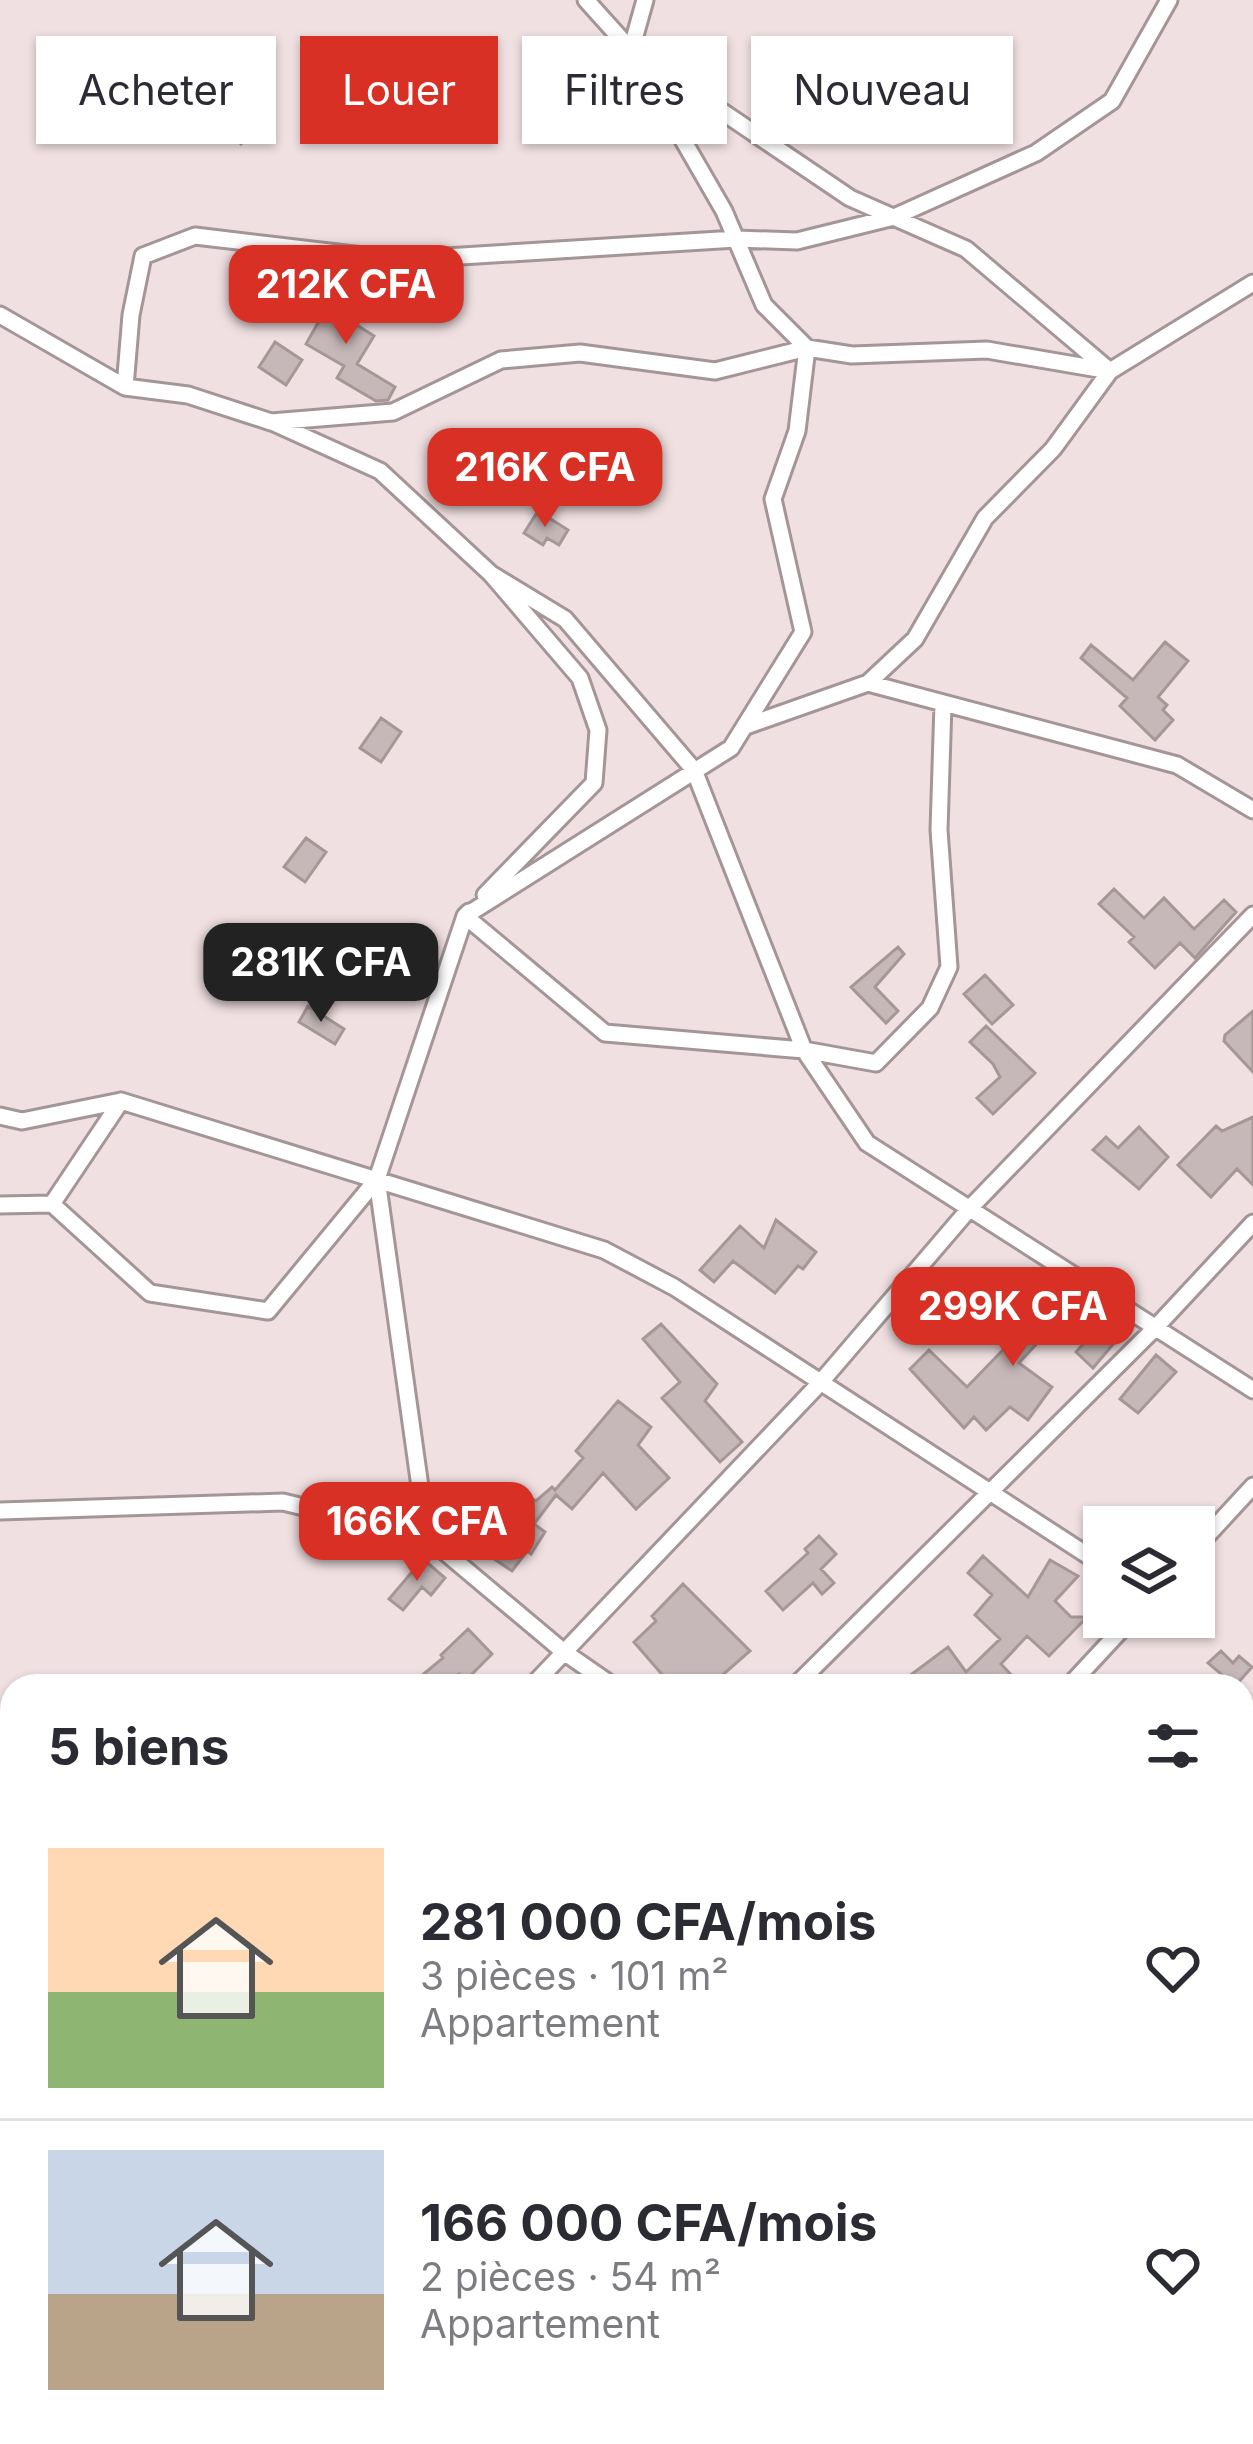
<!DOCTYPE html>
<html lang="fr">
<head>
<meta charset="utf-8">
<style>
  body { margin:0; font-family:Inter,sans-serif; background:#f2f2f3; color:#2b2b33; height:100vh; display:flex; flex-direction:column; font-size:45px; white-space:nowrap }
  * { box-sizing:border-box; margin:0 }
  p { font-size:39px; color:#7c7c81 }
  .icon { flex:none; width:66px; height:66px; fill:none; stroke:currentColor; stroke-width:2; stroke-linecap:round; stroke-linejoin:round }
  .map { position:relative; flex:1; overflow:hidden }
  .details { position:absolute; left:0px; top:1674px; width:1254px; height:771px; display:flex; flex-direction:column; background:#fff; border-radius:36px 36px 0 0; box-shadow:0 3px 9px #0004 }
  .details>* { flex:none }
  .banner { position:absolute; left:36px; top:36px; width:1182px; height:108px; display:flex; gap:24px }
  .buttons { position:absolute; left:1083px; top:1506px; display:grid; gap:24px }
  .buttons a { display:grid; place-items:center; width:132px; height:132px; border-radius:0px; background:#fff; box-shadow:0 3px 9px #0004; font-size:60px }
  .price { position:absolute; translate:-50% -102px; padding:0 27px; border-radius:24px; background:#d93025; color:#fff; font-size:39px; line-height:78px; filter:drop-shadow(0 3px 6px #0008) }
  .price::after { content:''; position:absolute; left:50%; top:72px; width:36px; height:27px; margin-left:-18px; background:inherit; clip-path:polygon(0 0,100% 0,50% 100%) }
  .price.active { background:#222; color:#fff }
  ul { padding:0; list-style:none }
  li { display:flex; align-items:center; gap:36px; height:300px; padding:0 48px }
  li+li { border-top:3px solid #e1e1e2 }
  li span { display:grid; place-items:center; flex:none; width:336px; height:240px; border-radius:0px; color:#555 }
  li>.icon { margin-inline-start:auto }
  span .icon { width:144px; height:144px; fill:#fffc; stroke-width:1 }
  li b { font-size:51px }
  h2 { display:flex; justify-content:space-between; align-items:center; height:144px; padding:0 48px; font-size:51px }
  .chip { padding:0 42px; border-radius:0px; background:#fff; box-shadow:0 3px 9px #0004; font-size:42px; line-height:108px }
  .chip.active { background:#d93025; color:#fff }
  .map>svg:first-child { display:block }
</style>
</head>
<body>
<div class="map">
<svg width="1253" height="2444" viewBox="0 0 1253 2444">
  <rect width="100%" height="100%" fill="#f0e0e1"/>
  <path fill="#c6b8b8" stroke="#a69797" stroke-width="3" d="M 121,41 L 148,66 L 131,84 L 104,59 Z
    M 548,47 L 579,79 L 567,91 L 581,105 L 569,116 L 524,70 Z
    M 243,100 L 264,121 L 241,144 L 220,123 Z
    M 326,288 L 346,301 L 338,313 L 374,336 L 357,364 L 395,387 L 388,400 L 376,401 L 337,378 L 344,366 L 306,344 L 323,314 L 313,307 Z
    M 275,342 L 302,360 L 286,385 L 259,367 Z
    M 461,431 L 498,453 L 486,472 L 450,450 Z
    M 538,511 L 568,530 L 559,545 L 547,538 L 543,545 L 524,533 Z
    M 1165,642 L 1188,661 L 1158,697 L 1167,705 L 1163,710 L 1173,720 L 1155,740 L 1120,706 L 1127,698 L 1081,658 L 1091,645 L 1133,680 Z
    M 381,718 L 401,732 L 381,762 L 360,748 Z
    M 306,838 L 326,852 L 305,882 L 284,867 Z
    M 1114,889 L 1144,918 L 1164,898 L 1194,929 L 1224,900 L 1236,912 L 1195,958 L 1180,943 L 1155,968 L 1129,942 L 1134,937 L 1099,904 Z
    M 898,947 L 904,954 L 875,987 L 898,1011 L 886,1023 L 851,987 Z
    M 985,975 L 1013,1005 L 992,1024 L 964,994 Z
    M 308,1006 L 344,1029 L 335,1044 L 299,1022 Z
    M 1253,1011 L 1253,1072 L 1224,1041 L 1225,1035 Z
    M 986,1026 L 1035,1073 L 993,1114 L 977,1098 L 1000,1077 L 993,1064 L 970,1042 Z
    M 1253,1117 L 1253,1185 L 1237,1169 L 1211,1197 L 1178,1165 L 1216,1126 L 1222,1131 Z
    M 1139,1127 L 1168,1157 L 1139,1189 L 1093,1150 L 1106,1137 L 1118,1148 Z
    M 776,1220 L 816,1252 L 803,1269 L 798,1266 L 775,1293 L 733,1261 L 714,1282 L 700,1270 L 740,1226 L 764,1248 Z
    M 1057,1294 L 1084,1318 L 1087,1312 L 1120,1336 L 1093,1368 L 1076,1352 L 1086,1341 L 1060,1323 L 1046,1340 L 1043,1337 L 1019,1363 L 1052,1387 L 1028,1420 L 1010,1407 L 986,1430 L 974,1417 L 964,1428 L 910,1369 L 929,1350 L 967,1387 Z
    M 661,1324 L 717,1384 L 705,1401 L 742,1442 L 720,1462 L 662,1398 L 680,1382 L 643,1339 Z
    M 1156,1355 L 1176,1372 L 1138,1413 L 1120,1399 Z
    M 618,1401 L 651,1427 L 638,1445 L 669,1478 L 636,1509 L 603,1473 L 572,1509 L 556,1495 L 534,1524 L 545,1532 L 531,1554 L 527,1551 L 512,1571 L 481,1550 L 518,1518 L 504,1509 L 517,1489 L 536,1501 L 552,1487 L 555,1490 L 583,1458 L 576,1451 Z
    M 819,1536 L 836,1554 L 821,1569 L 834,1583 L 822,1594 L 813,1583 L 783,1610 L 766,1591 L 808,1553 L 805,1549 Z
    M 983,1556 L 1028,1597 L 1050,1560 L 1078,1576 L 1055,1601 L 1071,1617 L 1087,1617 L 1049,1656 L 1027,1636 L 1001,1664 L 1022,1686 L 917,1686 L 908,1677 L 948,1647 L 966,1672 L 1000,1639 L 975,1615 L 992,1595 L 968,1573 Z
    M 423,1559 L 445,1578 L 431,1595 L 422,1587 L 403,1610 L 389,1599 Z
    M 683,1584 L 750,1651 L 710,1686 L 672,1686 L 634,1642 L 656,1621 L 652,1616 Z
    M 468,1629 L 492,1654 L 465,1681 L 459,1674 L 442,1686 L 409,1686 L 443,1658 L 441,1655 Z
    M 1221,1651 L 1233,1663 L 1239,1656 L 1252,1667 L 1235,1686 L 1208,1663 Z"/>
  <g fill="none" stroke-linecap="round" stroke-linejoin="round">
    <g stroke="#a49696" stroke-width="21">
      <path id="minor" d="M 0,315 L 125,387 L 188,395 L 271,422 L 393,412 L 501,360 L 580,353 L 715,371 L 807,348 L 852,355 L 987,350 L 1110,371 L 966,249 L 850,198 L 631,50 L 586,0
        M 125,387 L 131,315 L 143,256 L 195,236 L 397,260 L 736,239 L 797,241 L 894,217 L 1036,153 L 1112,101 L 1169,0
        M 274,423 L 380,471 L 491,574 L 565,619 L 694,770 L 804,1050 L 605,1033 L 465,916 L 469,912
        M 868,683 L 1177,765 L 1253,810
        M 943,704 L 939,830 L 949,967 L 930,1008 L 876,1063 L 804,1050 L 867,1143 L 1253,1390
        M 746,726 L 868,683 L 915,639 L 985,518 L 1053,449 L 1110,371 L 1253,283
        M 485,895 L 594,783 L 598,730 L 580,678 L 491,574
        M 0,1116 L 22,1121 L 121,1101
        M 52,1204 L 150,1293 L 268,1311 L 377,1179
        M 0,1205 L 52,1204 L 121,1101 L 604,1250 L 674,1287 L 1104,1566
        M 0,1511 L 283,1502 L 427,1537 L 564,1652 L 613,1686
        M 427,1537 L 377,1179 L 465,916 L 731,748 L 803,632 L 773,499 L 797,431 L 807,348 L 764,305 L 724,211 L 631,50 L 645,0
        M 1194,1550 L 1253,1486
        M 532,1686 L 820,1383 L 970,1208 L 1253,915
        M 795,1686 L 1156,1327 L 1253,1223
        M 1069,1686 L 1133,1617
        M 1242,1856 L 1253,1844
        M 0,2055 L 12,2062
        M 0,2232 L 12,2220
        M 1242,2387 L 1253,2370
        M 241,2433 L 255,2444
        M 1193,2433 L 1208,2444
        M 65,2444 L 77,2433
        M 329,2444 L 340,2433
        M 685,2444 L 690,2433
        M 802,2444 L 809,2433
        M 1016,2444 L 1025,2433"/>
    </g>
    <use href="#minor" stroke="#fff" stroke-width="15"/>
  </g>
</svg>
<div class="buttons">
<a><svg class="icon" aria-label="layers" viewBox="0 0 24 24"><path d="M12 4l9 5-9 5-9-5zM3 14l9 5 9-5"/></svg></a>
</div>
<b class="price" style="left:346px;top:347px">212K CFA</b>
<b class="price" style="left:545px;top:530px">216K CFA</b>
<b class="price active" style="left:321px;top:1025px">281K CFA</b>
<b class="price" style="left:1013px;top:1369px">299K CFA</b>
<b class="price" style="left:417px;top:1584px">166K CFA</b>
<div class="banner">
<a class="chip">Acheter</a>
<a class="chip active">Louer</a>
<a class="chip">Filtres</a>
<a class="chip">Nouveau</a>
</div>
<section class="details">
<h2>5 biens<svg class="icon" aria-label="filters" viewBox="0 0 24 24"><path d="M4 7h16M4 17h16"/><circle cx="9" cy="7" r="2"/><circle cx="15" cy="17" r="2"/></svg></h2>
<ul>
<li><span style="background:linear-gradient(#ffd9b3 60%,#8fb573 0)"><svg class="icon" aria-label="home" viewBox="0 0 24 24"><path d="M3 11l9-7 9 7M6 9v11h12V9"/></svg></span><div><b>281 000 CFA/mois</b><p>3 pièces · 101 m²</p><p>Appartement</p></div><svg class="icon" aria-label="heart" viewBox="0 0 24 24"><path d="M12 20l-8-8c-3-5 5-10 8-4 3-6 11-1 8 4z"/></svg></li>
<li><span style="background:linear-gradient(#c9d6e8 60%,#b9a48a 0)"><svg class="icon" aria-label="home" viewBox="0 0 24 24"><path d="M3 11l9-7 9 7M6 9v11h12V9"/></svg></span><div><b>166 000 CFA/mois</b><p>2 pièces · 54 m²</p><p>Appartement</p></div><svg class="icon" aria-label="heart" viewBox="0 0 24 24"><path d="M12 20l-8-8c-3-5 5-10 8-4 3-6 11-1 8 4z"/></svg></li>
</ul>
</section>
</div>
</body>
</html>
